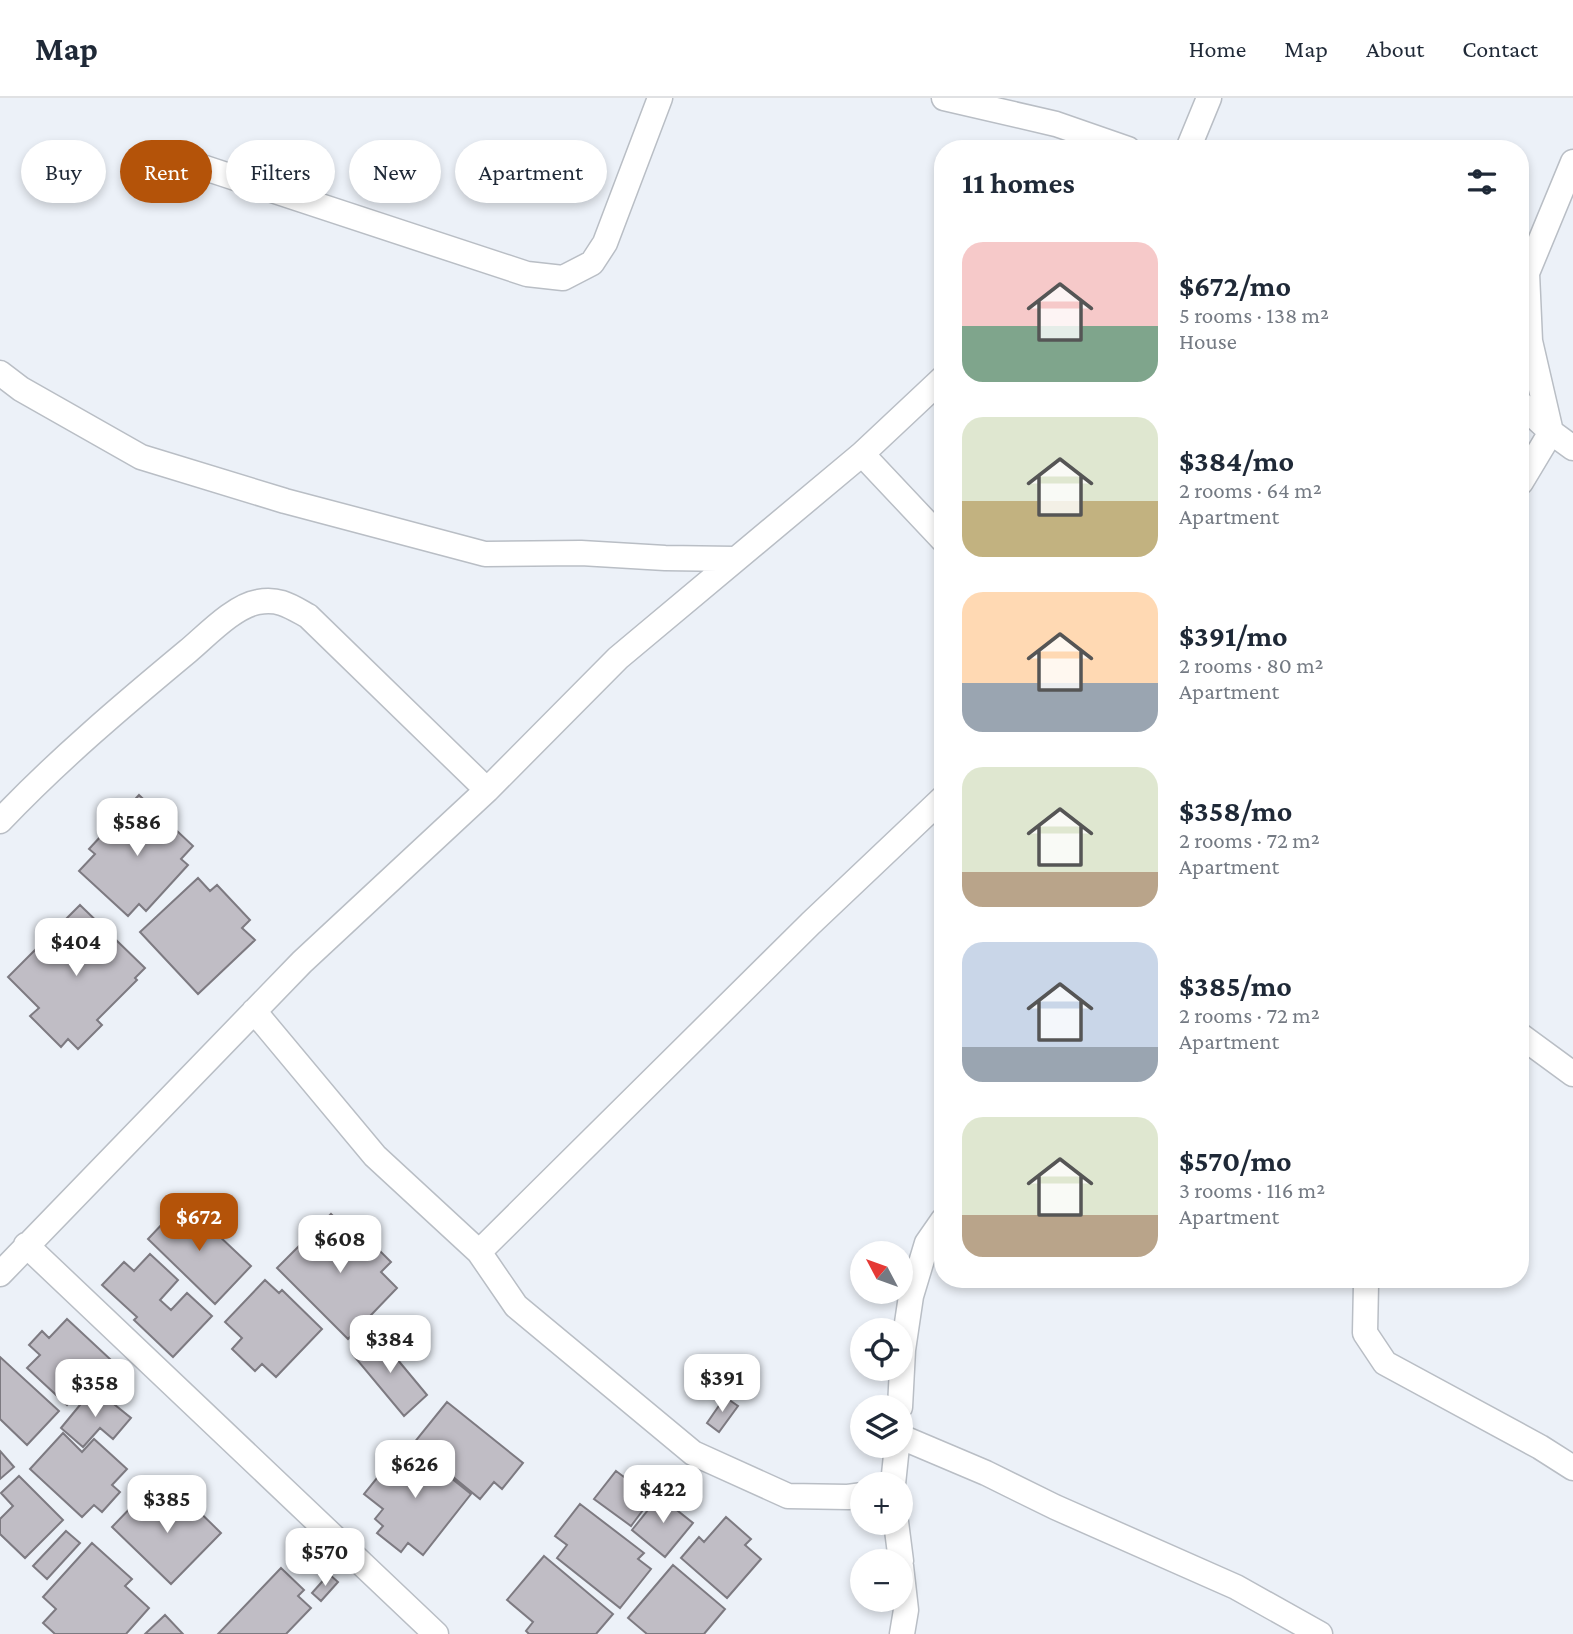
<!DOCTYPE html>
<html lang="en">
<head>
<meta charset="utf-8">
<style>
  body { margin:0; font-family:"Crimson Pro",serif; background:#f2f2f3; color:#1f2937; height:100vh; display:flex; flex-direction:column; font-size:26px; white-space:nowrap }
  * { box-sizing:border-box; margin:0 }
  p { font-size:23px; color:#747a83 }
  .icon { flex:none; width:38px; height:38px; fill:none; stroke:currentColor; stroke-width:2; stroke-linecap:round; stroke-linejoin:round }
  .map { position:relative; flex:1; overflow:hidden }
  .sheet { position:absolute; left:934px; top:42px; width:595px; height:1148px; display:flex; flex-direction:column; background:#fff; border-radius:28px; box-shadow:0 4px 10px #0003 }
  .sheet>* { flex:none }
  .hud { position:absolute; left:21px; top:42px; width:665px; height:63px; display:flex; gap:14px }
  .needle { width:46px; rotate:311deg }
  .fabs { position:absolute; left:850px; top:1143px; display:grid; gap:14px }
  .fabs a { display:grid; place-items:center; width:63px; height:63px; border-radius:50%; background:#fff; box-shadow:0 4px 10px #0003; font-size:35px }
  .price { position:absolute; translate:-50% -60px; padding:0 16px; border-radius:14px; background:#fff; color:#222; font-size:23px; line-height:46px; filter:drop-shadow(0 2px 4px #0008) }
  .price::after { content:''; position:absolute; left:50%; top:42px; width:21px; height:16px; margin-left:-10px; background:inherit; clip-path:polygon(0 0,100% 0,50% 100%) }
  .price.on { background:#b45309; color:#fff }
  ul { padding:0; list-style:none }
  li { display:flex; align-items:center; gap:21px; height:175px; padding:0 28px }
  li span { display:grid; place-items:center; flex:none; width:196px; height:140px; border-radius:21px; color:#555 }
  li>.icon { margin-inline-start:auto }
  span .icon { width:84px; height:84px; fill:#fffc; stroke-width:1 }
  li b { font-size:30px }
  h2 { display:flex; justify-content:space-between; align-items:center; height:84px; padding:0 28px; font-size:30px }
  .tag { padding:0 24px; border-radius:32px; background:#fff; box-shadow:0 4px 10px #0003; font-size:24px; line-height:63px }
  .tag.on { background:#b45309; color:#fff }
  header { display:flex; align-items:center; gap:42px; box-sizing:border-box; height:98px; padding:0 35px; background:#fff; border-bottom:2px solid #e0e1e3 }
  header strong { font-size:33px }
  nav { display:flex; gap:38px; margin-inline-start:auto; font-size:24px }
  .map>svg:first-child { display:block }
</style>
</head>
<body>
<header>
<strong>Map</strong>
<nav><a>Home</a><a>Map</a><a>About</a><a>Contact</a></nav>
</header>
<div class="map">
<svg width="1573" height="1536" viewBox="0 0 1573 1536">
  <rect width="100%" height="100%" fill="#ecf1f8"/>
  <path fill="#c0bdc5" stroke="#7d7a81" stroke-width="2" d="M 139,697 L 193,748 L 181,761 L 188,767 L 146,813 L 139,806 L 128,818 L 79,773 L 95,756 L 89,751 Z
    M 198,780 L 210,793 L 217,787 L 250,822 L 242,830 L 255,842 L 198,896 L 140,834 Z
    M 80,807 L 145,870 L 135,880 L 137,882 L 97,922 L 102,927 L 78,951 L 68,941 L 61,949 L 30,918 L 39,910 L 8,879 Z
    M 183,1104 L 251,1168 L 215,1206 L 148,1141 Z
    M 331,1116 L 362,1146 L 368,1141 L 391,1164 L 381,1174 L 397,1190 L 348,1241 L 277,1170 Z
    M 150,1156 L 178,1182 L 160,1202 L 171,1212 L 187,1195 L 212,1218 L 173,1259 L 134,1222 L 137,1219 L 102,1187 L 124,1164 L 134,1173 Z
    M 265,1182 L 279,1195 L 282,1192 L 322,1231 L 276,1279 L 262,1266 L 255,1273 L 232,1251 L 242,1240 L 225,1224 Z
    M 67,1221 L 110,1261 L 67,1307 L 27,1270 L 40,1257 L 29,1247 L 42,1233 L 49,1240 Z
    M 377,1237 L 427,1297 L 404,1318 L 353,1257 Z
    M 0,1259 L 59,1313 L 27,1347 L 0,1321 Z
    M 94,1290 L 131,1320 L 113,1341 L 100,1330 L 83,1349 L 61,1330 Z
    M 725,1299 L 738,1308 L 719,1334 L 707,1325 Z
    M 447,1304 L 523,1365 L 502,1391 L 494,1384 L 480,1401 L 413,1346 Z
    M 63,1335 L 82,1354 L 94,1341 L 127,1371 L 112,1387 L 120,1394 L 102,1414 L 94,1407 L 82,1419 L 30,1371 Z
    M 406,1344 L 471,1396 L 423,1457 L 408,1445 L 401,1454 L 377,1435 L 383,1428 L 375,1421 L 383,1411 L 364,1396 Z
    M 0,1353 L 14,1369 L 0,1381 Z
    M 616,1373 L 652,1400 L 631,1428 L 594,1401 Z
    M 19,1378 L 63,1422 L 25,1460 L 0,1436 L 0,1421 L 13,1408 L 1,1395 Z
    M 664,1392 L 678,1403 L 673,1409 L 693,1425 L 665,1459 L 632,1432 Z
    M 178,1393 L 221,1435 L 171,1486 L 112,1429 L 140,1400 L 156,1415 Z
    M 580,1406 L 644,1455 L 638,1461 L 651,1471 L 620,1510 L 557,1460 L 567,1447 L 555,1438 Z
    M 726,1419 L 751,1441 L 745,1447 L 761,1461 L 727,1500 L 681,1460 L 699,1439 L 704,1444 Z
    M 66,1433 L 80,1445 L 47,1481 L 33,1468 Z
    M 92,1445 L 132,1481 L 125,1488 L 149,1510 L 126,1536 L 55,1536 L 43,1525 L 56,1511 L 43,1499 Z
    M 544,1458 L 613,1516 L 596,1536 L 529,1536 L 526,1533 L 533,1524 L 507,1502 Z
    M 673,1467 L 725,1511 L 704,1536 L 647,1536 L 628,1520 Z
    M 281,1470 L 304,1492 L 298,1498 L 311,1510 L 286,1536 L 218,1536 Z
    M 329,1476 L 338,1484 L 321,1503 L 312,1495 Z
    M 165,1517 L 183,1536 L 145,1536 Z"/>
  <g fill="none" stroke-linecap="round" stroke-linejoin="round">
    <g stroke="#b9bec5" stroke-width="27">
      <path id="minor" d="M 944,0 L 1056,26 L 1128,51
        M 1188,51 L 1209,0
        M 199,68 L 527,176 L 563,180 L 592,165 L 605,145 L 660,0
        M 0,275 L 21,291 L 141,359 L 285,403 L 485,456 L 581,455 L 665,460 L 735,461
        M 1521,306 L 1551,334 L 1573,350
        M 862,356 L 943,442
        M 1521,384 L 1551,334 L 1530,243 L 1527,175 L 1573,64
        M 0,723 C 58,662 123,607 188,553 C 206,538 234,508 258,504 C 279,500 290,508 308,518 L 487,692
        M 254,913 L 375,1058 L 479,1154 L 516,1208 L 693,1355 L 788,1398 L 848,1399 L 863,1397
        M 1521,938 L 1573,976
        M 26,1147 L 436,1536
        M 479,1154 L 811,825 L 943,700
        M 0,1176 L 302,864 L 487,692 L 618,560 L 862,356 L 943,280
        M 1369,1181 L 1366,1186 L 1365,1235 L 1385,1265 L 1540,1349 L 1573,1370
        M 900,1309 L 903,1252 L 911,1198 L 927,1145 L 943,1122
        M 901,1339 L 986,1375 L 1055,1409 L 1236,1489 L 1320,1536
        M 893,1386 L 897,1348
        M 896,1424 L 901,1463
        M 901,1468 L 906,1512 L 902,1536"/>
    </g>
    <use href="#minor" stroke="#fff" stroke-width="24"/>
  </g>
</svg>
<div class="fabs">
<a><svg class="needle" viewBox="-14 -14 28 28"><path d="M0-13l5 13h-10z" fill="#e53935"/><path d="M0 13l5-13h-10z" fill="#747a83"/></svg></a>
<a><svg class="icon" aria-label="locate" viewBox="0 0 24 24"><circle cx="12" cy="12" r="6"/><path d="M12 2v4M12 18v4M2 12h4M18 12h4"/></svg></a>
<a><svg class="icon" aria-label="layers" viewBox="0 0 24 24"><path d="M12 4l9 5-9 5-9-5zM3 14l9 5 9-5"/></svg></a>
<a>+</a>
<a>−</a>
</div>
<b class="price" style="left:137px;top:760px">$586</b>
<b class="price" style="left:76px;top:880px">$404</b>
<b class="price on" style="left:199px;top:1155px">$672</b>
<b class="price" style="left:340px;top:1177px">$608</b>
<b class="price" style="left:390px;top:1277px">$384</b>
<b class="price" style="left:722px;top:1316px">$391</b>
<b class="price" style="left:95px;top:1321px">$358</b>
<b class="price" style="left:415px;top:1402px">$626</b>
<b class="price" style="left:663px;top:1427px">$422</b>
<b class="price" style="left:167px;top:1437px">$385</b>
<b class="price" style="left:325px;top:1490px">$570</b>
<div class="hud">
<a class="tag">Buy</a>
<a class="tag on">Rent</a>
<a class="tag">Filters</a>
<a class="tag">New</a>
<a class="tag">Apartment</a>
</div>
<section class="sheet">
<h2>11 homes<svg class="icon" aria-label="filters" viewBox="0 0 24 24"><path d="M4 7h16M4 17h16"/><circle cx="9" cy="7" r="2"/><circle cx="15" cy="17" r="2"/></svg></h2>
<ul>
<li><span style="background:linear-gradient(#f6c9c9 60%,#7fa58c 0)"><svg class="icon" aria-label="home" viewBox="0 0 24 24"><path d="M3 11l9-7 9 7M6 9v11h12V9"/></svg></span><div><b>$672/mo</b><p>5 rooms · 138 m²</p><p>House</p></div></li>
<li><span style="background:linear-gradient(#dfe7d0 60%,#c2b280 0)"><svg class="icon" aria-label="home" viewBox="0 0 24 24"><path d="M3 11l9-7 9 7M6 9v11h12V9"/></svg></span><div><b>$384/mo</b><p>2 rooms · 64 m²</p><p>Apartment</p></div></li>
<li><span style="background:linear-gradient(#ffd9b3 65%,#9aa5b1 0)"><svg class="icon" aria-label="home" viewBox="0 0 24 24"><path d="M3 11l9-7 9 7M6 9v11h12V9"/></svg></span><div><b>$391/mo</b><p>2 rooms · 80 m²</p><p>Apartment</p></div></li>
<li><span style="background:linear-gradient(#dfe7d0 75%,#b9a48a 0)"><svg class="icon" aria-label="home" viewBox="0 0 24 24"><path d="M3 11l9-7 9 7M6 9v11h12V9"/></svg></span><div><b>$358/mo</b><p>2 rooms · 72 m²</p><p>Apartment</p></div></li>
<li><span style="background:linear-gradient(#c9d6e8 75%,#9aa5b1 0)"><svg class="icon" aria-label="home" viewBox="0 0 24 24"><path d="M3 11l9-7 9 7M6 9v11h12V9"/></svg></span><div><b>$385/mo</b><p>2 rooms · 72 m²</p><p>Apartment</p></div></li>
<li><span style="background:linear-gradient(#dfe7d0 70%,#b9a48a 0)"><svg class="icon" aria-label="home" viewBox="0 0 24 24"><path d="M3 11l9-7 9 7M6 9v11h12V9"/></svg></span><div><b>$570/mo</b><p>3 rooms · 116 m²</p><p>Apartment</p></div></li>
</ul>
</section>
</div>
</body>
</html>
